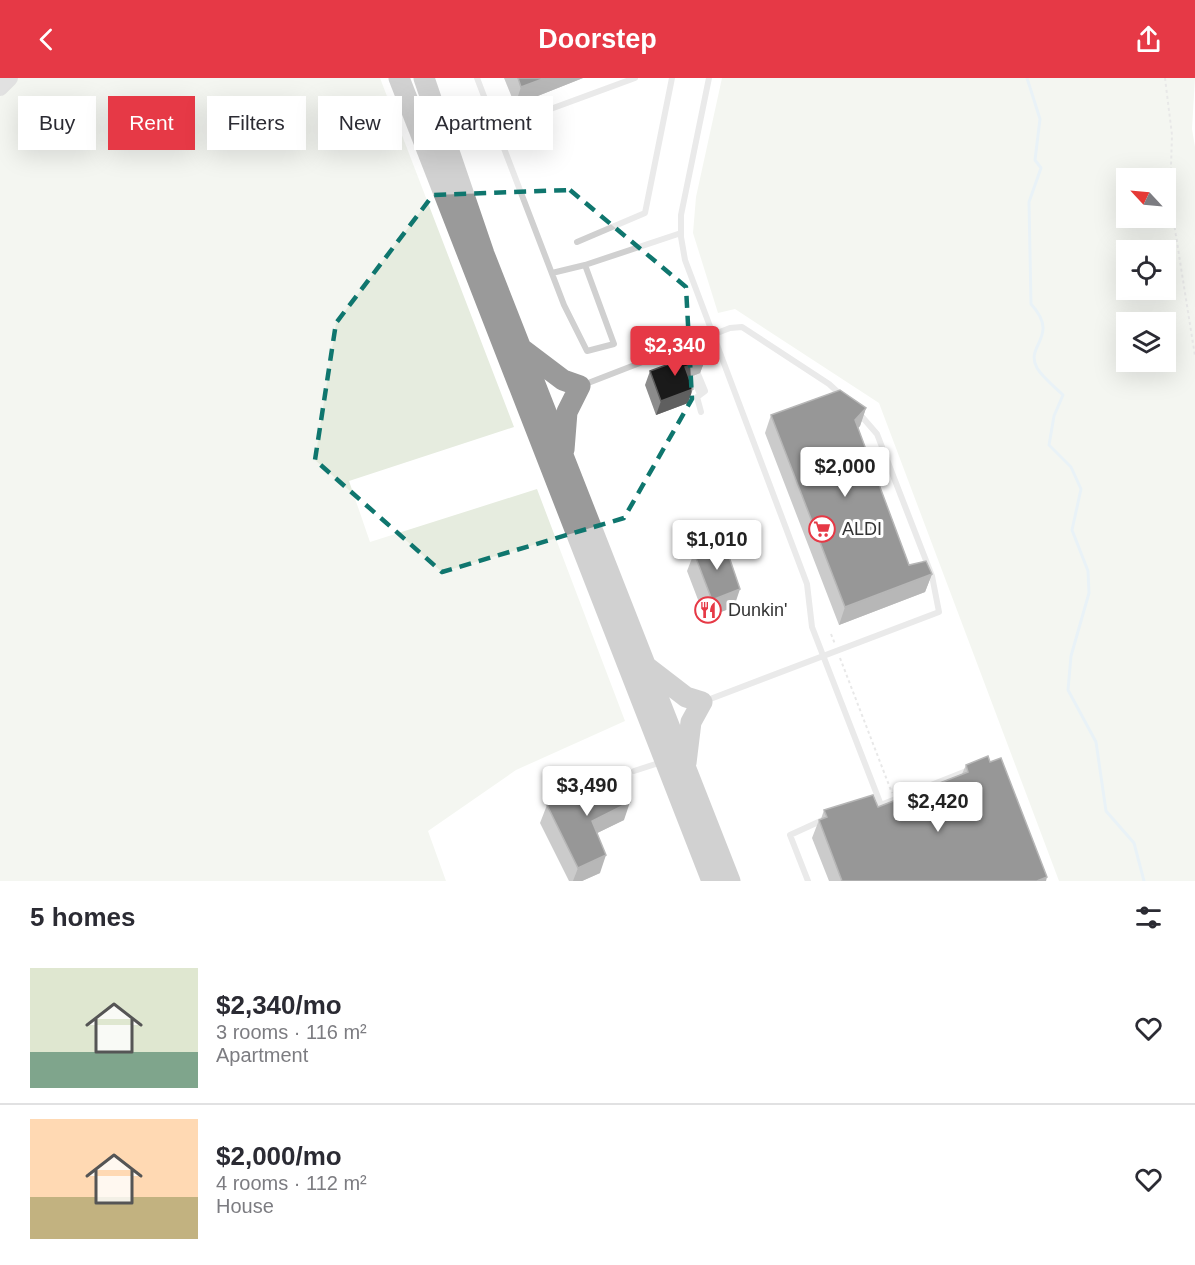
<!DOCTYPE html>
<html lang="en">
<head>
<meta charset="utf-8">
<style>
  body { margin:0; font-family:Helvetica,sans-serif; background:#f2f2f3; color:#2b2b33; height:100vh; display:flex; flex-direction:column; font-size:22px; white-space:nowrap }
  * { box-sizing:border-box; margin:0 }
  p { font-size:20px; color:#7c7c81 }
  .icon { flex:none; width:33px; height:33px; fill:none; stroke:currentColor; stroke-width:2; stroke-linecap:round; stroke-linejoin:round }
  .map { position:relative; height:803px; overflow:hidden }
  .details { display:flex; flex-direction:column; background:#fff; flex:1 }
  .details>* { flex:none }
  .top-card { position:absolute; left:18px; top:18px; width:600px; height:54px; display:flex; gap:12px }
  .needle { width:39px; rotate:296deg }
  .controls { position:absolute; left:1116px; top:90px; display:grid; gap:12px }
  .controls a { display:grid; place-items:center; width:60px; height:60px; border-radius:0px; background:#fff; box-shadow:0 6px 24px #0002; font-size:30px }
  .price { position:absolute; translate:-50% -51px; padding:0 14px; border-radius:6px; background:#fff; color:#222; font-size:20px; line-height:39px; filter:drop-shadow(0 2px 3px #0008) }
  .price::after { content:''; position:absolute; left:50%; top:36px; width:18px; height:14px; margin-left:-9px; background:inherit; clip-path:polygon(0 0,100% 0,50% 100%) }
  .price.active { background:#e63946; color:#fff }
  ul { padding:0; list-style:none }
  li { display:flex; align-items:center; gap:18px; height:150px; padding:0 30px }
  li+li { border-top:2px solid #e1e1e2 }
  li span { display:grid; place-items:center; flex:none; width:168px; height:120px; border-radius:0px; color:#555 }
  li>.icon { margin-inline-start:auto }
  span .icon { width:72px; height:72px; fill:#fffc; stroke-width:1 }
  li b { font-size:26px }
  h2 { display:flex; justify-content:space-between; align-items:center; height:72px; padding:0 30px; font-size:26px }
  .pill { padding:0 21px; border-radius:0px; background:#fff; box-shadow:0 6px 24px #0002; font-size:21px; line-height:54px }
  .pill.active { background:#e63946; color:#fff }
  header { display:flex; justify-content:space-between; align-items:center; height:78px; padding:0 30px; background:#e63946; color:#fff; font-size:27px; font-weight:700 }
  .map>svg:first-child { display:block }
</style>
</head>
<body>
<header><svg class="icon" aria-label="back" viewBox="0 0 24 24"><path d="M15 5l-7 7 7 7"/></svg>Doorstep<svg class="icon" aria-label="share" viewBox="0 0 24 24"><path d="M12 15V3M7 8l5-5 5 5M5 13v7h14v-7"/></svg></header>
<div class="map">
<svg width="1195" height="803" viewBox="0 0 1195 803">
  <rect width="100%" height="100%" fill="#fff"/>
  <path fill="#e6ecdf" fill-rule="evenodd" d="M 0,0 L 380,0 L 514,349 L 349,403 L 370,464 L 537,411 L 625,643 L 516,692 L 428,753 L 446,803 L 0,803 Z
    M 722,0 L 1195,0 L 1192,51 L 1195,69 L 1195,803 L 1059,803 L 879,325 L 735,231 L 718,235 L 693,155 L 696,119 ZM 1166,100 L 1166,140 L 1126,140 L 1126,100 ZM 1166,172 L 1166,212 L 1126,212 L 1126,172 ZM 1166,244 L 1166,284 L 1126,284 L 1126,244 Z"/>
  <g fill="none" stroke-linecap="round" stroke-linejoin="round">
    <path stroke="#cfe2ee" stroke-width="3" d="M 1027,0 L 1040,41 L 1035,82 L 1041,90 L 1029,124 L 1031,226 C 1061,259 1024,267 1037,290 C 1043,300 1055,309 1063,317 L 1054,338 L 1049,367 L 1071,389 L 1081,411 L 1072,452 L 1088,493 L 1089,515 L 1071,578 L 1068,612 L 1096,664 L 1106,733 L 1134,765 L 1144,803"/>
    <path stroke="#cdcdcd" stroke-width="2" stroke-dasharray="3 3" stroke-linecap="butt" d="M 1165,0 L 1172,57 L 1170,120 L 1195,278
      M 831,556 L 835,566
      M 840,580 L 892,715"/>
    <path stroke="#d0d0d0" stroke-width="6" d="M 477,0 L 564,227 L 587,273 L 614,266 L 585,187
      M 709,0 L 681,137 L 681,159 L 685,182 L 807,506 L 812,549 L 881,727
      M 496,51 L 635,0
      M 577,164 L 645,135 L 672,0
      M 552,195 L 585,187 L 681,155
      M 698,296 L 705,313 L 697,319 L 701,334
      M 692,298 L 700,316
      M 583,307 L 730,250 L 742,249 L 829,306 L 841,317
      M 705,623 L 939,534 L 932,498 L 877,356 L 857,333
      M 634,693 L 662,684
      M 878,728 L 969,692
      M 808,803 L 790,757 L 825,741"/>
    <path stroke="#bdbdbd" stroke-width="16" d="M 0,10 L 10,0"/>
    <path stroke="#9a9a9a" stroke-width="21" d="M 399,0 L 712,803
      M 424,0 L 484,176 L 730,803
      M 522,271 L 563,302 L 580,308 L 567,334 L 564,372
      M 647,589 L 686,619 L 702,624 L 691,644 L 686,685"/>
  </g>
  <path fill="#8c8c8c" d="M 504,0 L 583,0 L 515,27 Z
    M 705,282 L 700,295 L 688,300 L 688,325 L 656,337 L 645,307 L 650,293 Z
    M 866,330 L 860,348 L 858,350 L 909,487 L 932,496 L 925,514 L 839,547 L 765,355 L 771,337 Z
    M 694,475 L 734,529 L 705,540 L 687,493 Z
    M 966,687 L 1046,803 L 829,803 L 812,760 L 819,742 L 821,741 L 824,732 L 878,729 L 962,696 Z
    M 547,727 L 624,742 L 597,755 L 600,795 L 582,803 L 569,803 L 540,745 Z"/>
  <path fill="#5f5f5f" d="M 545,0 L 583,0 L 515,27 L 521,9 Z
    M 705,282 L 700,295 L 680,303 L 685,289 Z
    M 693,311 L 688,325 L 656,337 L 661,323 Z
    M 866,330 L 860,348 L 848,360 L 855,342 Z
    M 932,496 L 925,514 L 839,547 L 845,529 Z
    M 740,511 L 734,529 L 705,540 L 712,522 Z
    M 630,724 L 624,742 L 585,761 L 592,743 Z
    M 606,777 L 600,795 L 582,803 L 573,803 L 578,790 Z
    M 1047,799 L 1046,803 L 1037,803 Z"/>
  <path fill="#1a1a1a" stroke="#5f5f5f" stroke-width="1.5" d="M 518,0 L 545,0 L 521,9 Z
    M 702,274 L 705,282 L 685,289 L 693,311 L 661,323 L 650,293 Z
    M 840,312 L 866,330 L 855,342 L 909,487 L 926,483 L 932,496 L 845,529 L 771,337 Z
    M 724,464 L 740,511 L 712,522 L 694,475 Z
    M 988,678 L 990,684 L 1001,680 L 1047,799 L 1037,803 L 842,803 L 819,742 L 827,739 L 824,732 L 873,717 L 878,729 L 968,694 L 966,687 Z
    M 617,695 L 630,724 L 592,743 L 606,777 L 578,790 L 547,727 Z"/>
  <path d="M0 0H1195V803H0ZM 570,112 L 686,209 L 692,321 L 624,440 L 442,494 L 315,382 L 336,245 L 433,117 Z" fill="#fff" fill-opacity=".55" fill-rule="evenodd"/>
  <path fill="none" stroke="#0f766e" stroke-width="4.5" stroke-dasharray="12 8" stroke-linejoin="round" d="M 570,112 L 686,209 L 692,321 L 624,440 L 442,494 L 315,382 L 336,245 L 433,117 Z"/>
  <defs>
    <g id="supermarket-ring" transform="scale(1.35)"><circle r="9.5" fill="#fff" stroke="#e63946" stroke-width="1.5"/><path d="M-6-5.5h2.5l.6 2H6L4.5 2H-2.5L-4.4-4H-6ZM-1.5 3.2a1.3 1.3 0 1 0 .1 0ZM3 3.2a1.3 1.3 0 1 0 .1 0Z" fill="#e63946"/></g>
    <g id="restaurant-ring" transform="scale(1.35)"><circle r="9.5" fill="#fff" stroke="#e63946" stroke-width="1.5"/><path d="M-5-6h1v4h1v-4h1v4h1v-4h1v5L-1.5 .5V6h-2V.5L-5-1ZM5-6V6H3V1.5H1.5Q1.5-4 5-6Z" fill="#e63946"/></g>
  </defs>
  <g fill-rule="evenodd">
    <use href="#supermarket-ring" x="822" y="451"/>
    <use href="#restaurant-ring" x="708" y="532"/>
  </g>
  <g text-anchor="middle" dominant-baseline="central" stroke-width="6" stroke-linejoin="round" paint-order="stroke">
    <g font-size="18" fill="#333" stroke="#fff" text-anchor="start">
      <text x="842" y="451">ALDI</text>
      <text x="728" y="532">Dunkin'</text>
    </g>
  </g>
</svg>
<div class="controls">
<a><svg class="needle" viewBox="-14 -14 28 28"><path d="M0-13l5 13h-10z" fill="#e53935"/><path d="M0 13l5-13h-10z" fill="#7c7c81"/></svg></a>
<a><svg class="icon" aria-label="locate" viewBox="0 0 24 24"><circle cx="12" cy="12" r="6"/><path d="M12 2v4M12 18v4M2 12h4M18 12h4"/></svg></a>
<a><svg class="icon" aria-label="layers" viewBox="0 0 24 24"><path d="M12 4l9 5-9 5-9-5zM3 14l9 5 9-5"/></svg></a>
</div>
<b class="price active" style="left:675px;top:299px">$2,340</b>
<b class="price" style="left:845px;top:420px">$2,000</b>
<b class="price" style="left:717px;top:493px">$1,010</b>
<b class="price" style="left:587px;top:739px">$3,490</b>
<b class="price" style="left:938px;top:755px">$2,420</b>
<div class="top-card">
<a class="pill">Buy</a>
<a class="pill active">Rent</a>
<a class="pill">Filters</a>
<a class="pill">New</a>
<a class="pill">Apartment</a>
</div>
</div>
<section class="details">
<h2>5 homes<svg class="icon" aria-label="filters" viewBox="0 0 24 24"><path d="M4 7h16M4 17h16"/><circle cx="9" cy="7" r="2"/><circle cx="15" cy="17" r="2"/></svg></h2>
<ul>
<li><span style="background:linear-gradient(#dfe7d0 70%,#7fa58c 0)"><svg class="icon" aria-label="home" viewBox="0 0 24 24"><path d="M3 11l9-7 9 7M6 9v11h12V9"/></svg></span><div><b>$2,340/mo</b><p>3 rooms · 116 m²</p><p>Apartment</p></div><svg class="icon" aria-label="heart" viewBox="0 0 24 24"><path d="M12 20l-8-8c-3-5 5-10 8-4 3-6 11-1 8 4z"/></svg></li>
<li><span style="background:linear-gradient(#ffd9b3 65%,#c2b280 0)"><svg class="icon" aria-label="home" viewBox="0 0 24 24"><path d="M3 11l9-7 9 7M6 9v11h12V9"/></svg></span><div><b>$2,000/mo</b><p>4 rooms · 112 m²</p><p>House</p></div><svg class="icon" aria-label="heart" viewBox="0 0 24 24"><path d="M12 20l-8-8c-3-5 5-10 8-4 3-6 11-1 8 4z"/></svg></li>
</ul>
</section>
</body>
</html>
